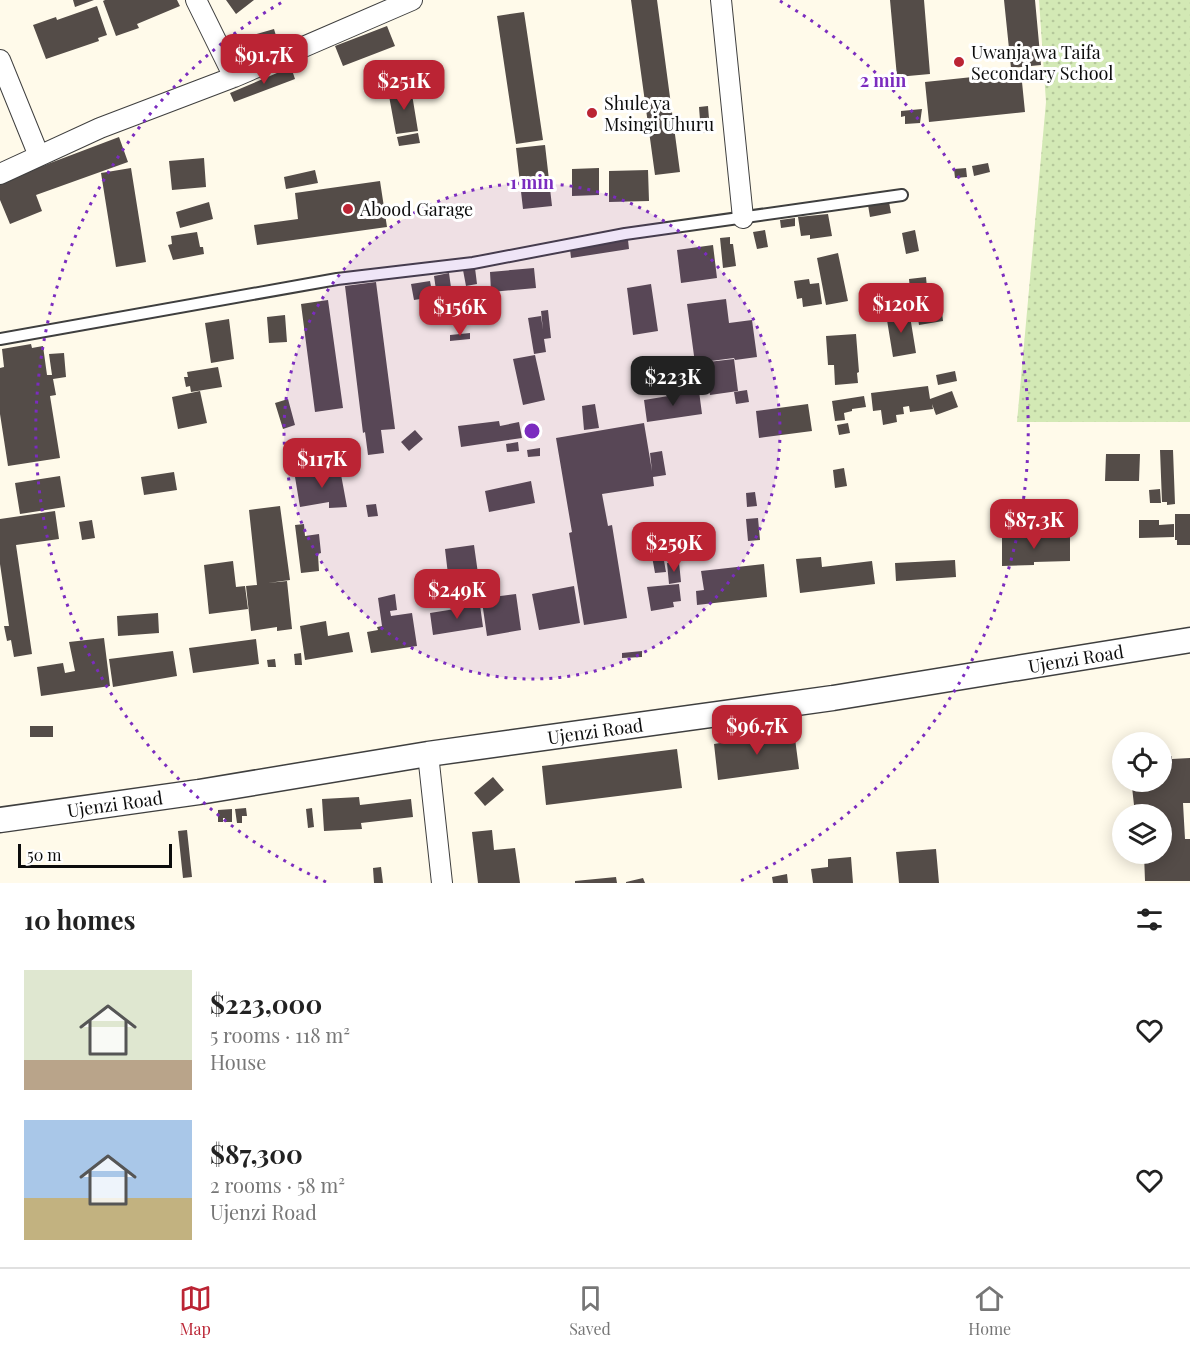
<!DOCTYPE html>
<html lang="en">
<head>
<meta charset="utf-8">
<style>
  body { margin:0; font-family:"Playfair Display",serif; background:#f6f6f6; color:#222; height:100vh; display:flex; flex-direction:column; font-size:22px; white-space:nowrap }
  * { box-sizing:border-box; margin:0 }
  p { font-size:20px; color:#767676 }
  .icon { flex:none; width:33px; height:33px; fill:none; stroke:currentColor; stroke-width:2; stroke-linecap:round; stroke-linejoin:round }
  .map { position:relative; height:883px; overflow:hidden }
  .sheet { display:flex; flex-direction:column; background:#fff; flex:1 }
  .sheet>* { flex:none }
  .tools { position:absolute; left:1112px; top:732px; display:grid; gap:12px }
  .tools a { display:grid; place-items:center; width:60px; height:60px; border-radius:50%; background:#fff; box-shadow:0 3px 15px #0003; font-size:30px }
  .scale { position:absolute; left:18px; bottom:15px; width:154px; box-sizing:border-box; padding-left:6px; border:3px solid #0c0c0c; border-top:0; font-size:16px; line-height:21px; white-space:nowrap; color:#0c0c0c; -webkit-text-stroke:4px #fff; paint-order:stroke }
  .price { position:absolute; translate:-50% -51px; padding:0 14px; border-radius:12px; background:#bb2434; color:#fff; font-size:20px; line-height:39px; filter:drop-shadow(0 2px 3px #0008) }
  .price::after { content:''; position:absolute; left:50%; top:36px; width:18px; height:14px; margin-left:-9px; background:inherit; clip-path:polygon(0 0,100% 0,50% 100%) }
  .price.active { background:#222; color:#fff }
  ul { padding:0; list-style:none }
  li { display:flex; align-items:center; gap:18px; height:150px; padding:0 24px }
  li span { display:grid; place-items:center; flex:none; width:168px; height:120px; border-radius:0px; color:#555 }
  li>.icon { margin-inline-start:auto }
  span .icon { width:72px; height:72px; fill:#fffc; stroke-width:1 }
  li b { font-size:26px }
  h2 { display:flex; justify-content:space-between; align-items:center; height:72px; padding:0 24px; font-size:26px }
  .tabs { display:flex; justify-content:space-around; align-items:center; height:84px; border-top:2px solid #e0e0e0; background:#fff; font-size:16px; color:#767676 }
  .tabs a { display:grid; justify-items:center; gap:3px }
  .tabs .active { color:#bb2434 }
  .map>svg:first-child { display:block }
</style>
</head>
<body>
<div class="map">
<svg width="1190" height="883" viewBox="0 0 1190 883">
  <defs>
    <pattern id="grass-dots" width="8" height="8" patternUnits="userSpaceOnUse" patternTransform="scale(1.5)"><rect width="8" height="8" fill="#d3e9b5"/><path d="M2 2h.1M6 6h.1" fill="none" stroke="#b4c79a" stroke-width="1.8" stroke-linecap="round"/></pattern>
  </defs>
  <rect width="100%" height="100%" fill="#fffaea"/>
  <path fill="url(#grass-dots)" d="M 1039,0 L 1190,0 L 1190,422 L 1017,422 L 1046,102 Z"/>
  <path fill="#544c48" d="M 73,0 L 94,0 L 75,7 Z
    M 105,0 L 177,0 L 180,6 L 137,24 L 139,28 L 116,36 L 103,1 Z
    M 226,0 L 254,0 L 236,14 Z
    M 631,0 L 657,0 L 680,172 L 655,175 Z
    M 890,0 L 924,0 L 930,74 L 897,77 Z
    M 1004,0 L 1035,0 L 1041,65 L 1011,68 Z
    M 97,6 L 107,35 L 98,38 L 99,41 L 46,59 L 33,25 L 56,17 L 57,20 Z
    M 524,12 L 543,140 L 516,144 L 497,16 Z
    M 387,26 L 395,46 L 343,66 L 335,46 Z
    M 274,29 L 277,39 L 245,48 L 243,38 Z
    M 291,67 L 295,79 L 234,102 L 230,93 Z
    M 1021,72 L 1025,112 L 929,122 L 925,82 Z
    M 405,76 L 409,76 L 418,131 L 396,134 L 389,96 L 407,93 Z
    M 708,106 L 710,132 L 701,133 L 699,107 Z
    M 922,109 L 920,123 L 905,124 L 905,116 L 901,117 L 901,111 Z
    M 418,133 L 420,143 L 399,146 L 397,137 Z
    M 119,137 L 128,162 L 36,195 L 42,211 L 10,224 L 0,200 L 0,182 Z
    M 545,145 L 552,206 L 523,209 L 516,148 Z
    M 204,158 L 206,187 L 172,190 L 169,161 Z
    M 988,163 L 990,172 L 974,176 L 972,166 Z
    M 131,168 L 146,262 L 116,267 L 101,173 Z
    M 599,168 L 599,195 L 572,196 L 572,169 Z
    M 966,168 L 967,177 L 955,178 L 954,169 Z
    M 315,170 L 318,183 L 286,189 L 284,177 Z
    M 648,170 L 649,201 L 609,202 L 609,171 Z
    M 380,181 L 387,227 L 257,245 L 254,225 L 298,219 L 295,193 Z
    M 209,202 L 213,219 L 180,228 L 176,212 Z
    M 889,202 L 891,213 L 870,217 L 868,205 Z
    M 828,214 L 832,236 L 810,239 L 810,235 L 801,236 L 798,217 Z
    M 795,218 L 795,226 L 781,228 L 780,220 Z
    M 765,230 L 768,247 L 757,249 L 753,232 Z
    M 915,230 L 919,251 L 906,254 L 902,233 Z
    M 197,232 L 200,247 L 203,247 L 204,254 L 173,260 L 168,245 L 172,244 L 171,236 Z
    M 730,237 L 730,244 L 733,244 L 736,266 L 723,268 L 720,238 Z
    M 628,240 L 629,249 L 571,258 L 570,249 Z
    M 713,245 L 717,278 L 681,283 L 677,250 Z
    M 838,253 L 848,301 L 826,305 L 817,258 Z
    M 475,268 L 477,284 L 466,286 L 463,270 Z
    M 534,268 L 536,288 L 491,292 L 490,272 Z
    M 449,273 L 454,309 L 439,311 L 434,276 Z
    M 926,277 L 927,288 L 910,290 L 909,279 Z
    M 809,279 L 810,284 L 819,283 L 822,304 L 803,307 L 802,298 L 797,299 L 794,281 Z
    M 430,281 L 433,297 L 414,300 L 411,284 Z
    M 376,282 L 395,429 L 381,430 L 384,453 L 368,455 L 365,432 L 363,433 L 345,286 Z
    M 651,284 L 658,331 L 633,335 L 627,288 Z
    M 726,299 L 729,323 L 752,320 L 757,357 L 735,360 L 734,358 L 695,363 L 687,304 Z
    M 328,300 L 343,408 L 315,412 L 301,304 Z
    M 941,303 L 943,321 L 919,325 L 916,307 Z
    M 548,310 L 551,338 L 544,339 L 546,352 L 534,354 L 528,318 L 541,316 L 543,330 L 541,311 Z
    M 909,310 L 916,353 L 893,357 L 886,314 Z
    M 285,315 L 287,342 L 269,343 L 267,317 Z
    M 229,319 L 234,359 L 211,363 L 205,323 Z
    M 470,333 L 470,339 L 450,341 L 450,335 Z
    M 856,334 L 859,372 L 857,373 L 858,383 L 835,385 L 834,365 L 828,365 L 826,336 Z
    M 31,344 L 32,348 L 43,346 L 47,375 L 52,375 L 49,354 L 64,353 L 66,377 L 53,379 L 56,395 L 50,396 L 60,458 L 8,466 L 0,414 L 0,368 L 4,367 L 2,349 Z
    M 535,355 L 545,400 L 523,405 L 513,359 Z
    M 734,359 L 738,391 L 710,395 L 709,389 L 711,389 L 708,362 Z
    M 218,367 L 222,387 L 191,392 L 190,386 L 186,387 L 184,377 L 188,377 L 187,372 Z
    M 955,371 L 957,381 L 938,385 L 936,375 Z
    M 928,386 L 930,399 L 952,391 L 958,407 L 936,415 L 932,404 L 933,409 L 910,412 L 909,406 L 903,407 L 904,414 L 896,415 L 897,422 L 883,425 L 881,410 L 873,411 L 871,393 Z
    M 747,390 L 749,402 L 736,404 L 734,392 Z
    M 200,391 L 207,423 L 178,429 L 172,397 Z
    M 699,391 L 702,414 L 647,422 L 644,400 Z
    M 864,396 L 866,407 L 852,409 L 852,411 L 844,413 L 845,420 L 835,421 L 832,401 Z
    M 288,399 L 295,425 L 283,429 L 275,403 Z
    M 595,404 L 599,428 L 584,430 L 582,406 Z
    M 808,404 L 812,431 L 759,438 L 756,411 Z
    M 499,421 L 500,426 L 519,422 L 522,438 L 461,447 L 458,426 Z
    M 644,423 L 652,471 L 650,453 L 662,451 L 666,475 L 653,477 L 654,486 L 602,494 L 608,526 L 612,525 L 627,618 L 584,625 L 569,533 L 572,532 L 556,438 Z
    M 848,423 L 850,433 L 839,435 L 837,425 Z
    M 415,430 L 423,439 L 409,451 L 401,442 Z
    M 315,438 L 317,463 L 306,464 L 304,439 Z
    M 356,441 L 359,458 L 324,464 L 322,455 L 327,454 L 326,446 Z
    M 518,442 L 519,451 L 507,452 L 506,444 Z
    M 540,448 L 540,456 L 528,457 L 527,450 Z
    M 1160,450 L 1173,450 L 1175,504 L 1167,505 L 1167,502 L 1162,502 Z
    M 1106,454 L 1140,454 L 1139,481 L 1105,481 Z
    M 844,468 L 847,486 L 835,488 L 833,470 Z
    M 340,469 L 347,507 L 329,508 L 329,502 L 300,507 L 295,477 Z
    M 174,472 L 177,490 L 144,495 L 141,477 Z
    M 60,476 L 65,507 L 20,514 L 15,483 Z
    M 531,481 L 535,503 L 489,512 L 485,491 Z
    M 1160,489 L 1161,503 L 1150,503 L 1149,490 Z
    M 755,492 L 757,506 L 747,507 L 746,493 Z
    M 376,504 L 378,516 L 368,517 L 366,505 Z
    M 280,506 L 290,580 L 268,583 L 287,581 L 292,629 L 277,631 L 277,627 L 251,631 L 246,586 L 257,585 L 249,510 Z
    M 1044,508 L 1052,509 L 1050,519 L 1042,517 Z
    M 55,511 L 59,539 L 16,545 L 32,654 L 14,657 L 11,640 L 7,641 L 4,626 L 9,626 L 0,564 L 0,519 Z
    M 1054,511 L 1070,514 L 1068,528 L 1052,526 Z
    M 1175,514 L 1190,514 L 1190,545 L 1177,545 L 1177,540 L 1175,540 Z
    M 758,518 L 760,540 L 748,541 L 746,519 Z
    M 92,520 L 95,538 L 82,540 L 79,522 Z
    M 1139,520 L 1159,520 L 1159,525 L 1174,524 L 1174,537 L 1139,538 Z
    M 304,524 L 305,536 L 319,534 L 321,553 L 318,554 L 319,571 L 301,573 L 295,525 Z
    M 1046,527 L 1068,529 L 1068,536 L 1046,534 Z
    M 1033,535 L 1033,538 L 1038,538 L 1038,537 L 1070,536 L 1070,561 L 1034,562 L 1034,565 L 1002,566 L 1002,536 Z
    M 474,545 L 481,595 L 451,600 L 445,549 Z
    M 662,549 L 666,572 L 655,573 L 651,551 Z
    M 821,557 L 822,567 L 872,561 L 875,584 L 800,593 L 796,559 Z
    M 955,560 L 956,577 L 896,581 L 895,563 Z
    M 233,561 L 236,587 L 245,586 L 248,609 L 209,614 L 204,565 Z
    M 679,562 L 681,582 L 669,584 L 667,563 Z
    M 764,564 L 767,597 L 697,605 L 696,591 L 704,590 L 701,571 Z
    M 679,584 L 681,601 L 673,602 L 674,607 L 651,611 L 647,587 Z
    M 491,586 L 493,597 L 516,594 L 521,630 L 487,636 L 480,588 Z
    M 574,586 L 580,623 L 539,630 L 532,594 Z
    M 395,594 L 397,610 L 390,611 L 391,616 L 412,613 L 417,646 L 371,653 L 367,632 L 378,630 L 377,627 L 382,626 L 378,598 Z
    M 480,605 L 483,627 L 433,635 L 430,613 Z
    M 158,613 L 159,633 L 118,636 L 117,616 Z
    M 326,621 L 328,636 L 349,632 L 353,652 L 305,660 L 300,626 Z
    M 104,638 L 110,686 L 41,696 L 37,667 L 63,663 L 65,673 L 75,671 L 69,642 Z
    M 256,639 L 259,664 L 193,673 L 189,648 Z
    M 173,651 L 177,676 L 113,687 L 109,659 Z
    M 642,651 L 642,657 L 622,658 L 622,653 Z
    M 301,653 L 302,665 L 295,665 L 294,654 Z
    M 275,659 L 276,667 L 268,667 L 267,660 Z
    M 30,726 L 53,726 L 53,737 L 30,737 Z
    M 794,731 L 799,769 L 718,780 L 714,744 Z
    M 677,749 L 682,788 L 546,805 L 542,766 Z
    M 1172,756 L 1172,759 L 1190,758 L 1190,803 L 1183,803 L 1185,839 L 1190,839 L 1190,881 L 1145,881 L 1144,854 L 1161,854 L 1161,814 L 1142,814 L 1142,805 L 1134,805 L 1132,787 L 1137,782 L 1161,782 L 1161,760 Z
    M 493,777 L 504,790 L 485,806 L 474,793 Z
    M 359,797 L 360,805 L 411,799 L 413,817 L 361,823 L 362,829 L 324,831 L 322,799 Z
    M 246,808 L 247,816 L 242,816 L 242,823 L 237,823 L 235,809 Z
    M 312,808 L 314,827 L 308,828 L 306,809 Z
    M 232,809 L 232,822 L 225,822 L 225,818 L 223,818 L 223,822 L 218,822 L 218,810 Z
    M 187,830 L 192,877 L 183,878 L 178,831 Z
    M 492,830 L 494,850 L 515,848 L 520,883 L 478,883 L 472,832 Z
    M 936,849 L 939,883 L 899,883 L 896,852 Z
    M 851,857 L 853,883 L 813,883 L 811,869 L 828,867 L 828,859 Z
    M 381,867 L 383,883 L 374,883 L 373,868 Z
    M 787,874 L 788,883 L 773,883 L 772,877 Z
    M 616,877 L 617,883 L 575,883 L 575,881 Z
    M 643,878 L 645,883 L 626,883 L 626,882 Z"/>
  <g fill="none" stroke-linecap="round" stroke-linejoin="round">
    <g stroke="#3f3f3f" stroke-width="14">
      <path id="service" d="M 0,339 L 337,279 L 473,263 L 625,234 L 902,195"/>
    </g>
    <g stroke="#3f3f3f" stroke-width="22">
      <path id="minor" d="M 196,0 L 234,77
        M 721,0 L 743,218
        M 0,60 L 39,156
        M 0,174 L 100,128 L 234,77 L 412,0
        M 428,754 L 442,883"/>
    </g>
    <g stroke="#3f3f3f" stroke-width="27">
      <g id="tertiary">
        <path id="s1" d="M 0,820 L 199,792 L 428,754 L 833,698 L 1190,640"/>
      </g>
    </g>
    <use href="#service" stroke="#fff" stroke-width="10"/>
    <use href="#minor" stroke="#fff" stroke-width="20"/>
    <use href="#tertiary" stroke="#fff" stroke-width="24"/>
  </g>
  <circle cx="532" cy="431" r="248" fill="#7b2cbf" fill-opacity=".12"/>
  <g fill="none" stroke="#7b2cbf" stroke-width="3" stroke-dasharray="3 6">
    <circle cx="532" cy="431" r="248"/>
    <path d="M326 882A496 496 0 0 1 284 1M780 1A496 496 0 0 1 738 882"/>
  </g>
  <g fill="#bb2434" stroke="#fff" stroke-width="2">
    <circle cx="959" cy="62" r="6"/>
    <circle cx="592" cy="113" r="6"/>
    <circle cx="348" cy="209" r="6"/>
  </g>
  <g text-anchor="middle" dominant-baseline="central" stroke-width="6" stroke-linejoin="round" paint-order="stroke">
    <g font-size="18" fill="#0c0c0c" stroke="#fff" text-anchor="start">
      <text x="971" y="52">Uwanja wa Taifa<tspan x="971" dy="21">Secondary School</tspan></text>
      <text x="604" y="103">Shule ya<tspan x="604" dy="21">Msingi Uhuru</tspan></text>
      <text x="360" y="209">Abood Garage</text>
    </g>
    <g font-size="18" fill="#0c0c0c" stroke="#fff">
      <text stroke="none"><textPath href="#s1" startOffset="1088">Ujenzi Road</textPath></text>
      <text stroke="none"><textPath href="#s1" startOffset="602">Ujenzi Road</textPath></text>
      <text stroke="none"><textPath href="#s1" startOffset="116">Ujenzi Road</textPath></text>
    </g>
  </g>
  <circle cx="532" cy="431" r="9" fill="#7b2cbf" stroke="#fff" stroke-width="3"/>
  <g font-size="18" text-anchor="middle" font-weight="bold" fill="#7b2cbf" stroke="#fff" stroke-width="6" stroke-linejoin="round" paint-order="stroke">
    <text x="883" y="87">2 min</text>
    <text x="532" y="189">1 min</text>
  </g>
</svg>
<div class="tools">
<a><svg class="icon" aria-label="locate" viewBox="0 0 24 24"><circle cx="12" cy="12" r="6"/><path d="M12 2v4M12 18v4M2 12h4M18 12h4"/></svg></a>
<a><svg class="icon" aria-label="layers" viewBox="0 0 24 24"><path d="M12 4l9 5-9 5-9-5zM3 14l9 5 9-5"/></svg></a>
</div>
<div class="scale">50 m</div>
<b class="price" style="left:264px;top:85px">$91.7K</b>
<b class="price" style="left:404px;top:111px">$251K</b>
<b class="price" style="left:901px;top:334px">$120K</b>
<b class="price" style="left:460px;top:337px">$156K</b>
<b class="price active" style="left:673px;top:407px">$223K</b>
<b class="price" style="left:322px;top:489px">$117K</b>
<b class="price" style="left:1034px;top:550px">$87.3K</b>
<b class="price" style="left:674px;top:573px">$259K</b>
<b class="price" style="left:457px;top:620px">$249K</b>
<b class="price" style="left:757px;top:756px">$96.7K</b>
</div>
<section class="sheet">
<h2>10 homes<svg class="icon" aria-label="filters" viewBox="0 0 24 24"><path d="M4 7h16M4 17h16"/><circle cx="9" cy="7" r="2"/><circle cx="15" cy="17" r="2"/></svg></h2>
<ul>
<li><span style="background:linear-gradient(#dfe7d0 75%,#b9a48a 0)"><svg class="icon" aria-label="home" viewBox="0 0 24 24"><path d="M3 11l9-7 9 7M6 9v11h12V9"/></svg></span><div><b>$223,000</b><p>5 rooms · 118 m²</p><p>House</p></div><svg class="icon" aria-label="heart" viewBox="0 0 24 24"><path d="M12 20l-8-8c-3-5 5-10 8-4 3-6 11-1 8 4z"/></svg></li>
<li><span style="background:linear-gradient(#a9c7e8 65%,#c2b280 0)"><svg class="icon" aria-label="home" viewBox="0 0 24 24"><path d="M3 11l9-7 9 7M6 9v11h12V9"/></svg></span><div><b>$87,300</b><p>2 rooms · 58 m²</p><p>Ujenzi Road</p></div><svg class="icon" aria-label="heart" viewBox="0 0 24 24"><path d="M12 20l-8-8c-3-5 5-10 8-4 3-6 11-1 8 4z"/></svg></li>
</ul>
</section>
<nav class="tabs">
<a class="active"><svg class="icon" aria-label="map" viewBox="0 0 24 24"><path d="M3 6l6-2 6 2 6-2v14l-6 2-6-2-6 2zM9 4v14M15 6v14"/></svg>Map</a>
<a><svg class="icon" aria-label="saved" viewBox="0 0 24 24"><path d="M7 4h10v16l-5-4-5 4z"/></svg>Saved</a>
<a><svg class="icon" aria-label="home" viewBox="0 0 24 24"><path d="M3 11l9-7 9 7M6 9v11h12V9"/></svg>Home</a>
</nav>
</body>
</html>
